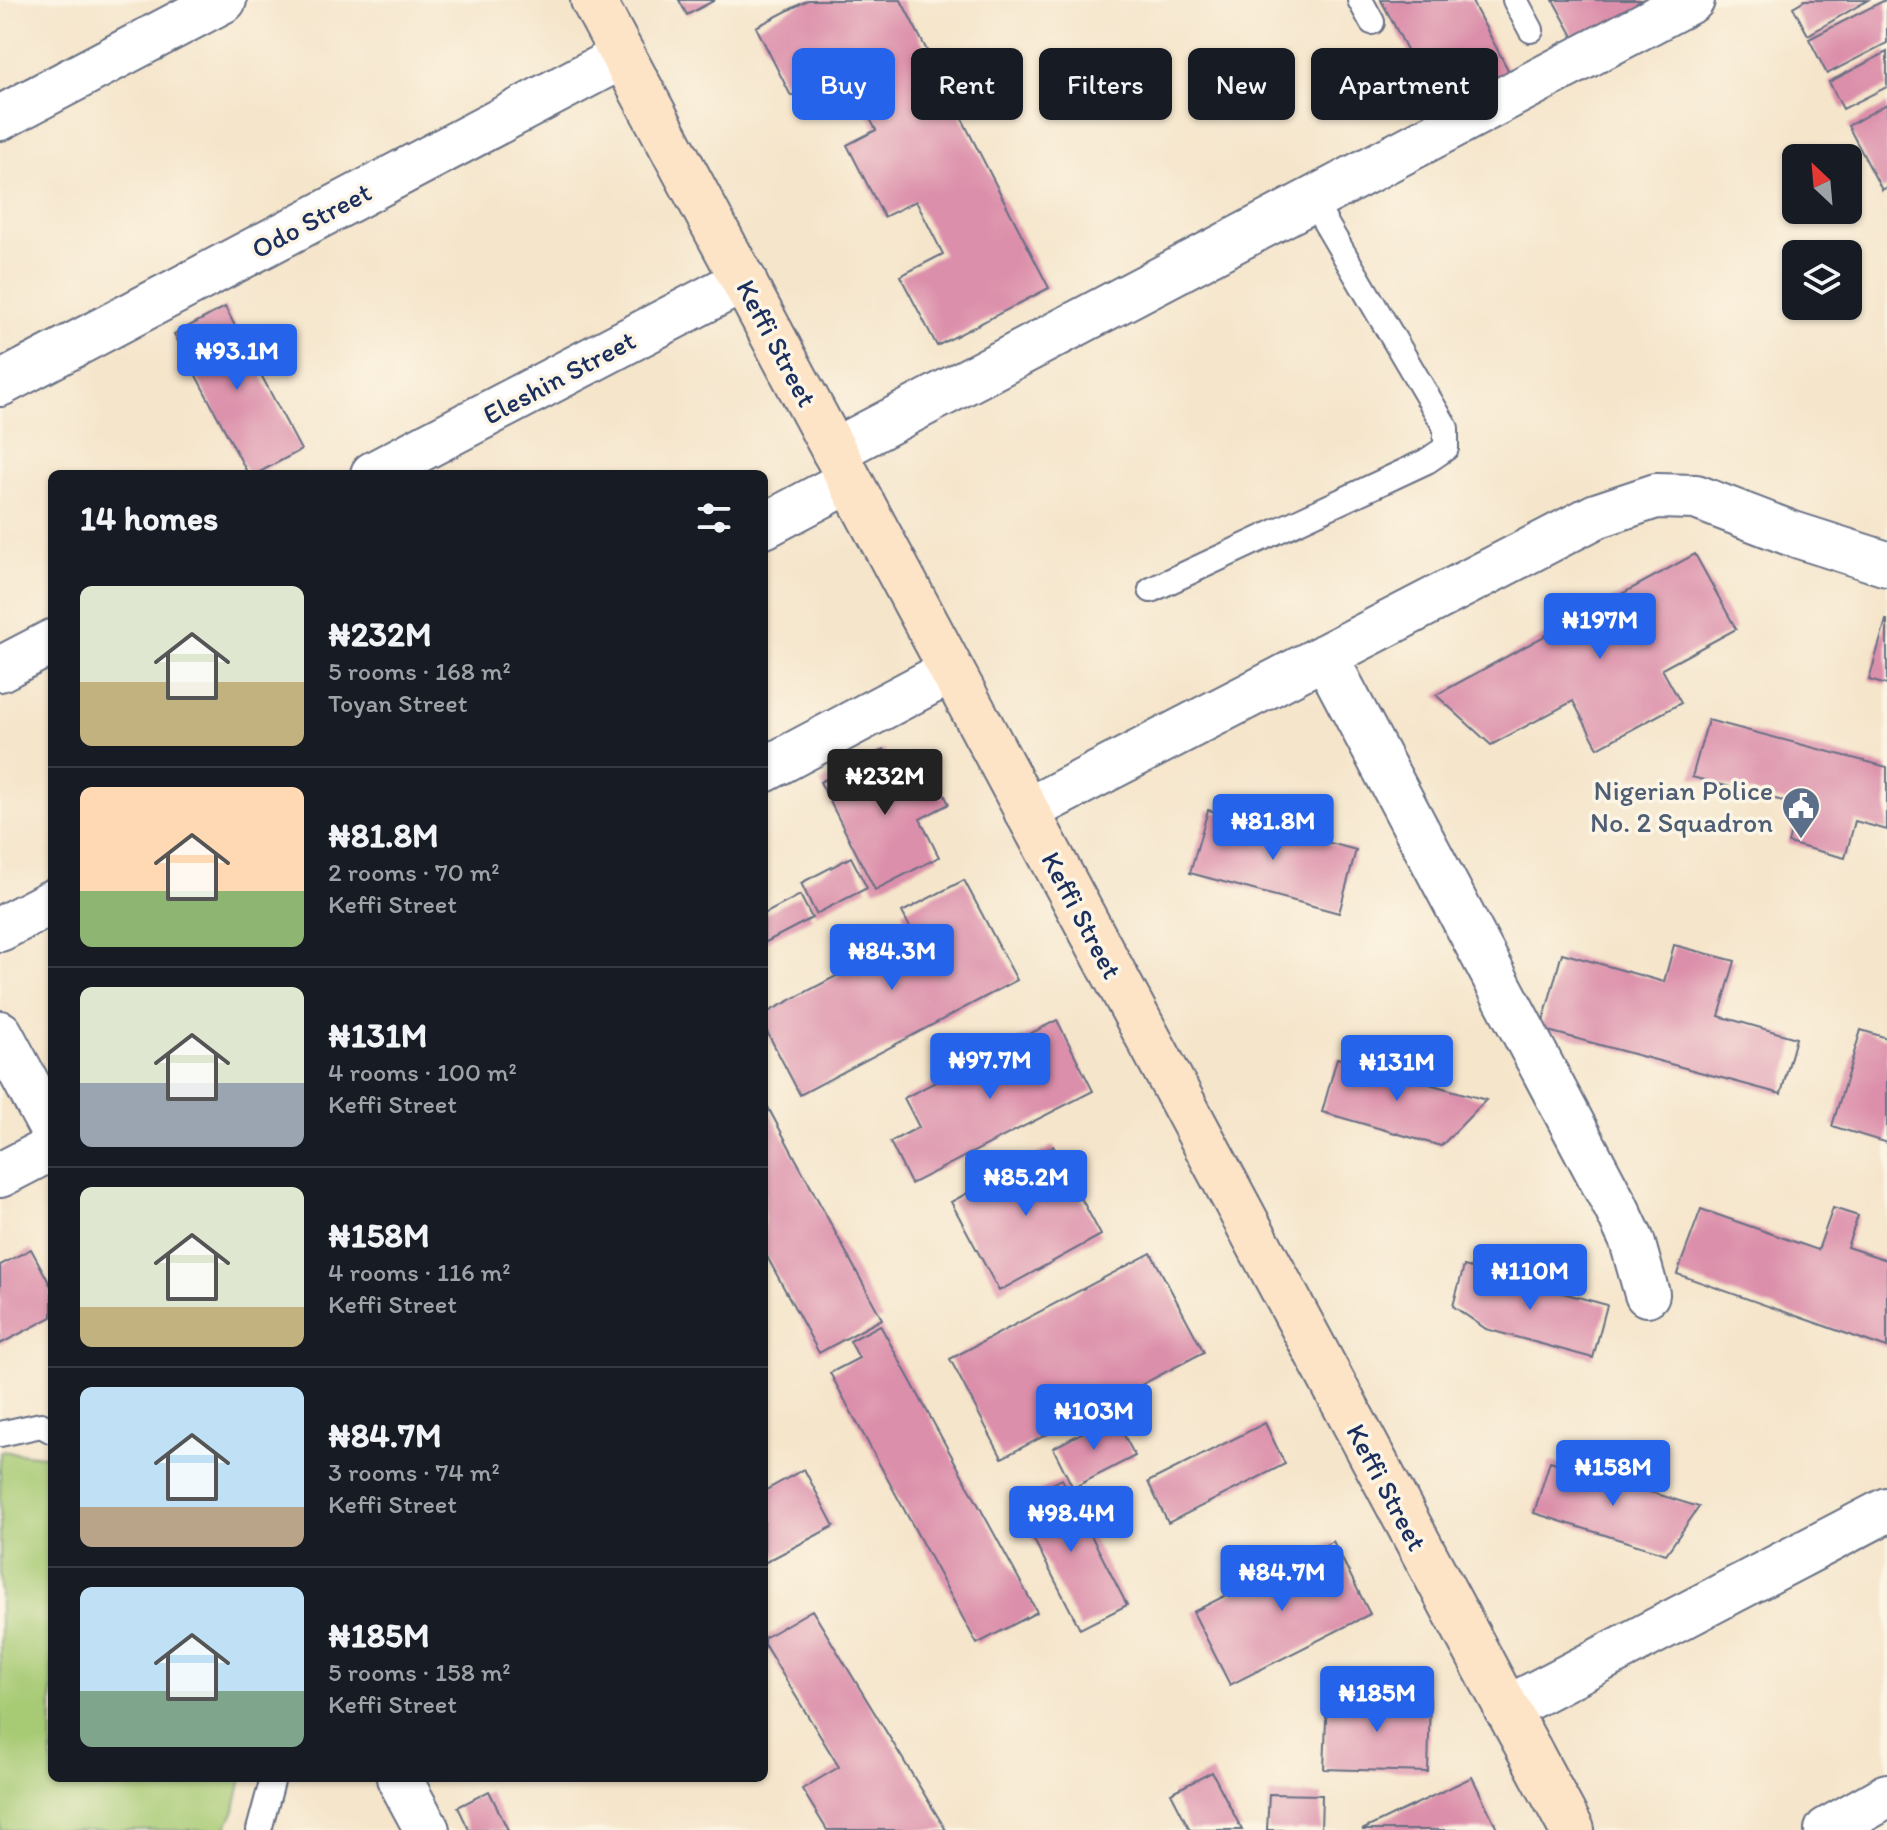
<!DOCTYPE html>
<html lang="en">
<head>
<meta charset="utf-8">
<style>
  body { margin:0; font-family:Itim,sans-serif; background:#242831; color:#f1f3f6; height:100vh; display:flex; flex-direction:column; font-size:30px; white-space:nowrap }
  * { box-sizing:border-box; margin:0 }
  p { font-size:26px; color:#9ea1a6 }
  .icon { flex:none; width:44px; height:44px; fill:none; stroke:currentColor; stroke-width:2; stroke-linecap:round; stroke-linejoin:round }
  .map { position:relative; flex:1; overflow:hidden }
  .details { position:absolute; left:48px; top:470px; width:720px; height:1312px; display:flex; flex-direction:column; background:#171b24; border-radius:12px; box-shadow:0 2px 6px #0004 }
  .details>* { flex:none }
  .guide { position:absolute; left:792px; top:48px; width:760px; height:72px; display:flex; gap:16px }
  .needle { width:52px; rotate:334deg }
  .controls { position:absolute; left:1782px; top:144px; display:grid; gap:16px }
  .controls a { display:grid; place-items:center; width:80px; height:80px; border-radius:12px; background:#171b24; box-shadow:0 2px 6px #0004; font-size:40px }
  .price { position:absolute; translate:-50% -68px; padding:0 18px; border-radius:8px; background:#2563eb; color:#fff; font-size:26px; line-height:52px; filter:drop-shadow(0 2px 4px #0008) }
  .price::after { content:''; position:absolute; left:50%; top:48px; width:24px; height:18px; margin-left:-12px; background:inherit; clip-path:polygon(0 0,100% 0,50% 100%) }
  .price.current { background:#222; color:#fff }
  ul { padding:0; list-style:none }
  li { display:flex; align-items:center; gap:24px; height:200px; padding:0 32px }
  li+li { border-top:2px solid #363941 }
  li span { display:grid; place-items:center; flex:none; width:224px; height:160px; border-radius:12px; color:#555 }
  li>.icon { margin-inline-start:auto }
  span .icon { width:96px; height:96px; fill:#fffc; stroke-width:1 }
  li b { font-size:34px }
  h2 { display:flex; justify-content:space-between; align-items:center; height:96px; padding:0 32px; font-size:34px }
  .pill { padding:0 28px; border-radius:12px; background:#171b24; box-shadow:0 2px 6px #0004; font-size:28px; line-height:72px }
  .pill.current { background:#2563eb; color:#fff }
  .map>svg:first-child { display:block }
</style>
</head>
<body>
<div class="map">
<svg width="1887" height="1830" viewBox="0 0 1887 1830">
  <rect width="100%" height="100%" fill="#fcf5e5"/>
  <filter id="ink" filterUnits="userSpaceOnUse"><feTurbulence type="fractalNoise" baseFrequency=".0125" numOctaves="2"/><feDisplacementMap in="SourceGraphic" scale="16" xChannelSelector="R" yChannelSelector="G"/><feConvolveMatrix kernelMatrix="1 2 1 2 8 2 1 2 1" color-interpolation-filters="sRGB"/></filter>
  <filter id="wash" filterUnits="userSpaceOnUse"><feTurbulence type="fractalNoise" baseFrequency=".006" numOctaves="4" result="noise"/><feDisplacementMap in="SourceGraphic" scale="32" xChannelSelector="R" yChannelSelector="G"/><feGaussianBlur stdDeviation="1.8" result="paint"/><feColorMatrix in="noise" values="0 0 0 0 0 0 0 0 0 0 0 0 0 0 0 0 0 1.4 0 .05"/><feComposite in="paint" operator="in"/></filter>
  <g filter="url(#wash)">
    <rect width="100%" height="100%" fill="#f5e5cb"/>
    <path fill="#a7ca74" stroke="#617c69" stroke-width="2" d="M 0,1451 L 52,1457 L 52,1778 L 242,1778 L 235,1810 L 225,1830 L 0,1830 Z"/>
    <g id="blocks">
      <path fill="#dc8faa" d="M 679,0 L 715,0 L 687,15 Z
        M 808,0 L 901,0 L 1049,288 L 937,346 L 900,276 L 943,254 L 916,201 L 884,217 L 847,145 L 876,130 L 844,69 L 791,96 L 756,27 Z
        M 1381,0 L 1471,0 L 1514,81 L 1447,126 Z
        M 1553,0 L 1644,0 L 1650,10 L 1580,49 Z
        M 1805,0 L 1868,0 L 1808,35 L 1793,7 Z
        M 1885,0 L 1887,0 L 1887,43 L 1827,74 L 1809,39 Z
        M 1887,52 L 1887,87 L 1843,109 L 1829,82 Z
        M 1887,104 L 1887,187 L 1882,190 L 1848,126 Z
        M 225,307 L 301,450 L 256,474 L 248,474 L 174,334 Z
        M 1695,554 L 1736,629 L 1662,669 L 1681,703 L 1598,748 L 1573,701 L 1491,745 L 1436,695 Z
        M 1886,620 L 1887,620 L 1887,685 L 1869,680 Z
        M 1708,720 L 1887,767 L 1887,830 L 1855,821 L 1845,858 L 1788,843 L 1798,805 L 1692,777 Z
        M 884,749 L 903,787 L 933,772 L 949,804 L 920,819 L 939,857 L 875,890 L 820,782 Z
        M 1208,810 L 1356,850 L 1339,913 L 1190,873 Z
        M 851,857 L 867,888 L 816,914 L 801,883 Z
        M 964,880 L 1017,980 L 800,1095 L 764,1026 L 764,1014 L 914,935 L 902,912 Z
        M 800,895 L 812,918 L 764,943 L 764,914 Z
        M 1674,945 L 1735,961 L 1719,1016 L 1796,1038 L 1781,1094 L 1541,1029 L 1562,953 L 1664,982 Z
        M 1057,1020 L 1093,1091 L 911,1184 L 890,1142 L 919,1127 L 904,1098 Z
        M 1861,1030 L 1887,1038 L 1887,1143 L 1832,1126 Z
        M 1337,1058 L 1486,1100 L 1441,1146 L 1322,1112 Z
        M 764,1100 L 882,1319 L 819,1353 L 764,1251 Z
        M 1053,1146 L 1101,1235 L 999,1291 L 951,1202 Z
        M 1833,1208 L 1858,1216 L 1847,1247 L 1887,1260 L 1887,1348 L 1677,1274 L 1701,1209 L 1818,1250 Z
        M 31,1249 L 52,1288 L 52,1317 L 0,1344 L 0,1265 Z
        M 1151,1253 L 1204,1352 L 1002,1458 L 950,1359 Z
        M 1464,1266 L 1607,1305 L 1593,1358 L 1486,1329 L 1453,1306 Z
        M 880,1325 L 1037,1612 L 977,1644 L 830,1373 L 859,1358 L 850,1341 Z
        M 1114,1416 L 1135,1456 L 1073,1488 L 1053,1448 Z
        M 1265,1423 L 1285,1464 L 1168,1523 L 1148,1482 Z
        M 1550,1461 L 1699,1507 L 1666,1554 L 1534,1513 Z
        M 804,1469 L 834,1526 L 764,1563 L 764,1491 Z
        M 1062,1479 L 1127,1605 L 1080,1629 L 1015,1503 Z
        M 1333,1541 L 1370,1614 L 1230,1685 L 1193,1612 Z
        M 812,1610 L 946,1830 L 827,1830 L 802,1789 L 839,1767 L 764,1644 L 764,1638 Z
        M 1327,1696 L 1430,1698 L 1428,1772 L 1324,1769 Z
        M 1212,1772 L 1242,1830 L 1190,1830 L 1171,1793 Z
        M 1472,1777 L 1498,1830 L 1362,1830 Z
        M 489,1791 L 508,1830 L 469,1830 L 458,1807 Z
        M 1269,1794 L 1322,1795 L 1321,1830 L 1267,1830 Z"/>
    </g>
  </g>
  <g filter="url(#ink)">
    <use href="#blocks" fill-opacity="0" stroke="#676f84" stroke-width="2"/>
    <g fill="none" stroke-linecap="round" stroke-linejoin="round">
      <g stroke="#676f84" stroke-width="28">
        <path id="service" d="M 1360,0 L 1372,22
          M 1515,0 L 1531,30
          M 1151,590 L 1427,461 L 1446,448 L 1446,428 L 1312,200
          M 0,1434 L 41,1425 L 52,1431
          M 259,1830 L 273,1778"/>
      </g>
      <g stroke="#676f84" stroke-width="48">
        <path id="minor" d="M 0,118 L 224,0
          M 0,384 L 623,56
          M 834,451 L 1692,0
          M 373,474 L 744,280
          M 764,526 L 849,481
          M 1325,656 L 1616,1207 L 1632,1241 L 1647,1294
          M 0,669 L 52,642
          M 764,770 L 951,671
          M 1026,811 L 1596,516 L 1656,496 L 1696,497 L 1790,533 L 1887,564
          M 0,929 L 52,902
          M 0,1033 L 52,1130
          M 0,1175 L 52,1148
          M 1506,1709 L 1887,1510
          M 399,1778 L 427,1830
          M 1827,1830 L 1887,1796"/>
      </g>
      <g stroke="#676f84" stroke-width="48">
        <path id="secondary" d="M 593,0 L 1572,1830"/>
      </g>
      <use href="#service" stroke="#fff" stroke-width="24"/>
      <use href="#minor" stroke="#fff" stroke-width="44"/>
      <use href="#secondary" stroke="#fee4c6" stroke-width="44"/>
    </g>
  </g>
  <defs>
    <g id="civic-pin" transform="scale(2)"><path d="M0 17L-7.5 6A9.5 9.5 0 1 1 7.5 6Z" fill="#5c6f8a" stroke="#fcf5e5"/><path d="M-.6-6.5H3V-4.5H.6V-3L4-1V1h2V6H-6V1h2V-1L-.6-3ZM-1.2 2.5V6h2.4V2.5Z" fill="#fff"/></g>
  </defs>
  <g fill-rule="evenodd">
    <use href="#civic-pin" x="1801" y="806"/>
  </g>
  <g text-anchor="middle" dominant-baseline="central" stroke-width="7" stroke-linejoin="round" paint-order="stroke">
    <g font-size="28" fill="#1b2f5e" stroke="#fcf5e5">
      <text transform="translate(311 220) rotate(-28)">Odo Street</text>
      <text transform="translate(777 343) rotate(62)">Keffi Street</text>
      <text transform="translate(559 377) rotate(-28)">Eleshin Street</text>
      <text transform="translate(1082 915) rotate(62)">Keffi Street</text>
      <text transform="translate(1387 1487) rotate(62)">Keffi Street</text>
    </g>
    <g font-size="28" fill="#4e5e75" stroke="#fcf5e5" text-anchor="end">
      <text x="1773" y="790">Nigerian Police<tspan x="1773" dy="32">No. 2 Squadron</tspan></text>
    </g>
  </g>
</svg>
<div class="controls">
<a><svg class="needle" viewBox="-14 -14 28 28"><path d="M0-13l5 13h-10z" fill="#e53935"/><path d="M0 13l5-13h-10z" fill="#9ea1a6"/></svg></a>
<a><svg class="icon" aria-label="layers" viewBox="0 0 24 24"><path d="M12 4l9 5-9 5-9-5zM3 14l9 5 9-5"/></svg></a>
</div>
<b class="price" style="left:237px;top:392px">₦93.1M</b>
<b class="price" style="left:1600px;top:661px">₦197M</b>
<b class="price current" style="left:885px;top:817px">₦232M</b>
<b class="price" style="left:1273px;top:862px">₦81.8M</b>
<b class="price" style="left:892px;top:992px">₦84.3M</b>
<b class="price" style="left:990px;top:1101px">₦97.7M</b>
<b class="price" style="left:1397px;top:1103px">₦131M</b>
<b class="price" style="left:1026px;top:1218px">₦85.2M</b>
<b class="price" style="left:1530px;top:1312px">₦110M</b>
<b class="price" style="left:1094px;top:1452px">₦103M</b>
<b class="price" style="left:1613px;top:1508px">₦158M</b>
<b class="price" style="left:1071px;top:1554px">₦98.4M</b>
<b class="price" style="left:1282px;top:1613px">₦84.7M</b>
<b class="price" style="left:1377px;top:1734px">₦185M</b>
<div class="guide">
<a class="pill current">Buy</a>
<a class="pill">Rent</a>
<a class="pill">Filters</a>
<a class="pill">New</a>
<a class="pill">Apartment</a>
</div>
<section class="details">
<h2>14 homes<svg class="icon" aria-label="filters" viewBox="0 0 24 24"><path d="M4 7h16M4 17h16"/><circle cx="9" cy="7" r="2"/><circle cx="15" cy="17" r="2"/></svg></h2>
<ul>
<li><span style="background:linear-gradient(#dfe7d0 60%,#c2b280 0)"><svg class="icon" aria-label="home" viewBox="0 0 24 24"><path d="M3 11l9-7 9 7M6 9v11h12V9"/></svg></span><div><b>₦232M</b><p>5 rooms · 168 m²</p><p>Toyan Street</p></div></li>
<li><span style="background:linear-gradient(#ffd9b3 65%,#8fb573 0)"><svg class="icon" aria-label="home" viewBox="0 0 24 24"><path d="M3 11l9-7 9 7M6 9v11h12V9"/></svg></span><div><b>₦81.8M</b><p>2 rooms · 70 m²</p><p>Keffi Street</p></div></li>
<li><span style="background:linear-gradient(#dfe7d0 60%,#9aa5b1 0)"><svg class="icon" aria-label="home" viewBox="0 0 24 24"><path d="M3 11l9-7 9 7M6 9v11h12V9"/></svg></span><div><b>₦131M</b><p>4 rooms · 100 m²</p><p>Keffi Street</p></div></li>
<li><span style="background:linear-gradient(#dfe7d0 75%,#c2b280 0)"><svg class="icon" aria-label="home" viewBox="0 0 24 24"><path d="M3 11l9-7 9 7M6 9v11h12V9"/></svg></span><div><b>₦158M</b><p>4 rooms · 116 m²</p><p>Keffi Street</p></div></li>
<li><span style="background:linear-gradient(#bfe0f5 75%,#b9a48a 0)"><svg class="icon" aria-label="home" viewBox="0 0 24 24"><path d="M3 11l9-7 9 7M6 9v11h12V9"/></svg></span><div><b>₦84.7M</b><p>3 rooms · 74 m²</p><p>Keffi Street</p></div></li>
<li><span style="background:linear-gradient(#bfe0f5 65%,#7fa58c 0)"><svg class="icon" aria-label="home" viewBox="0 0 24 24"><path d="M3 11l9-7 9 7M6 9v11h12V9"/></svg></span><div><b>₦185M</b><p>5 rooms · 158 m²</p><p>Keffi Street</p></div></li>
</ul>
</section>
</div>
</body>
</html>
